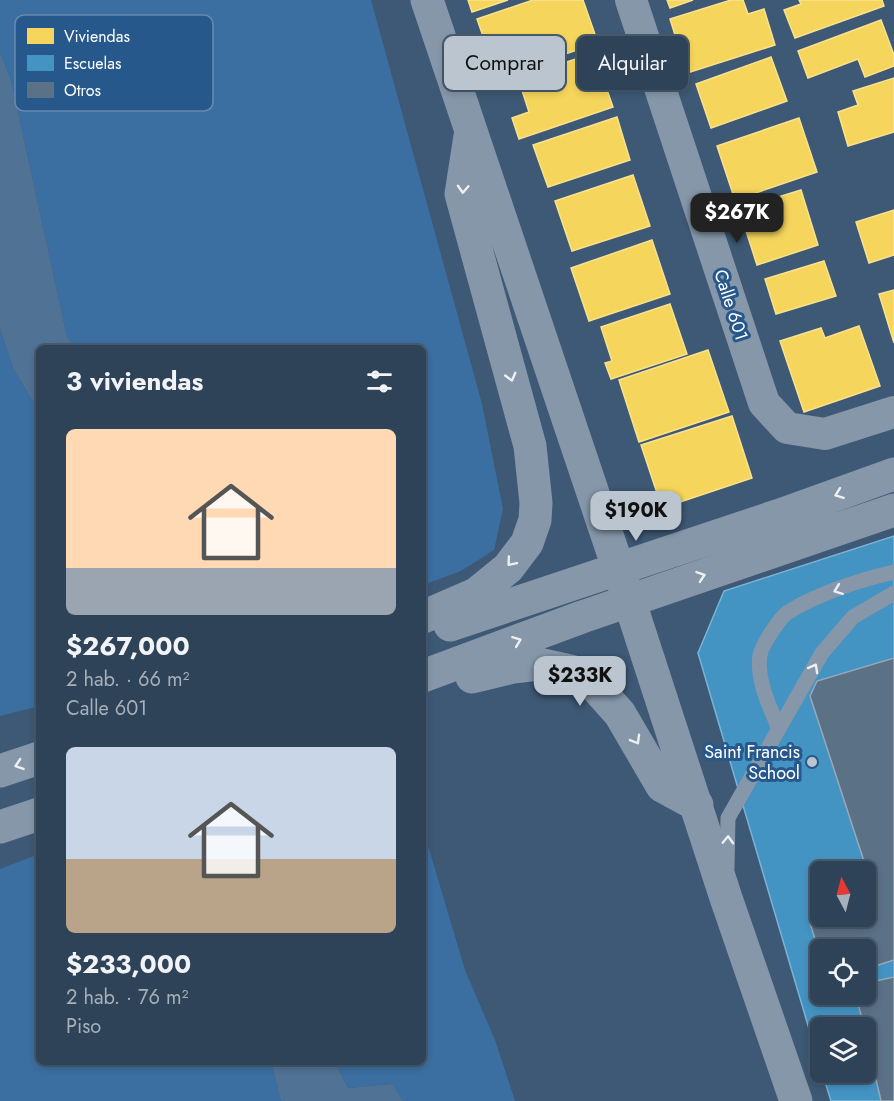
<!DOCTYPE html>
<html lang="es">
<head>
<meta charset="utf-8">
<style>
  body { margin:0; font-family:Jost,sans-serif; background:#364a5e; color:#f1f3f6; height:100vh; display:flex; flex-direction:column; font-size:22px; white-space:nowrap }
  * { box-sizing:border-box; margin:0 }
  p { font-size:20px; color:#a7b0ba }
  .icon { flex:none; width:33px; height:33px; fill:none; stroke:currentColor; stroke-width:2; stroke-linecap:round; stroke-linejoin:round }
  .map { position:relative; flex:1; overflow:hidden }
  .sheet { position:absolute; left:36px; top:345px; width:390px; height:720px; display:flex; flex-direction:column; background:#2e4358; border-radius:9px; box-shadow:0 3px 9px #0003,0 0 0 2px #495c6e }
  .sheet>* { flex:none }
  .guide { position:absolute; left:444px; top:36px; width:360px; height:54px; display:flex; gap:12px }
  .needle { width:39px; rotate:353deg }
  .controls { position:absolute; left:810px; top:861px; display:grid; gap:12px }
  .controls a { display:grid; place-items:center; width:66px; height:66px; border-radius:9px; background:#2e4358; box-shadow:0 3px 9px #0003,0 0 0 2px #495c6e; font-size:30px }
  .price { position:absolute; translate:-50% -51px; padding:0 14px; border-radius:12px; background:#bbc5cf; color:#111; font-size:20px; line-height:39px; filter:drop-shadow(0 2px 3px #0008) }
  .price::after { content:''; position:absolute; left:50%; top:36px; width:18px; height:14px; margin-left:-9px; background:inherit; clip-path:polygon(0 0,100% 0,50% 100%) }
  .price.on { background:#222; color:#fff }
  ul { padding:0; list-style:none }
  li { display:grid; align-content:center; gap:12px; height:318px; padding:0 30px }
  li span { display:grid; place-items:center; height:186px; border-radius:9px; color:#555 }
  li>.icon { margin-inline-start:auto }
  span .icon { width:108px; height:108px; fill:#fffc; stroke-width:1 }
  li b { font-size:26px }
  h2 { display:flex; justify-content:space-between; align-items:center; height:72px; padding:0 30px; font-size:26px }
  .chip { padding:0 21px; border-radius:9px; background:#2e4358; box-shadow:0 3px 9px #0003,0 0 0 2px #495c6e; font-size:21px; line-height:54px }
  .chip.on { background:#bbc5cf; color:#111 }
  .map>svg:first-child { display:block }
</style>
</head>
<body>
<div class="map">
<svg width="894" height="1101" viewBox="0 0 894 1101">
  <rect width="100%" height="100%" fill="#3e5975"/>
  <path fill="#3b6fa1" d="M 0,0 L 371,0 L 482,404 L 503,509 L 494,550 L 461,571 L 423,585 L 423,348 L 76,348 L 67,337 L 11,80 L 0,52 Z
    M 0,328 L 13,368 L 39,412 L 39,706 L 0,716 Z
    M 423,829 L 465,970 L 495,1040 L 515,1101 L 403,1101 L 391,1084 L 348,1088 L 335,1062 L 423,1062 Z
    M 39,854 L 39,1062 L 271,1062 L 281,1101 L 0,1101 L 0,869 Z"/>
  <path fill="#507295" d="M 0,52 L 11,80 L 67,337 L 76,348 L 39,348 L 39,412 L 13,368 L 0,328 Z
    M 271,1062 L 335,1062 L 348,1088 L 392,1084 L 403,1101 L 281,1101 Z"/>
  <path fill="#f6d55c" stroke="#f9e28d" stroke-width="1.5" d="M 468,0 L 508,0 L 472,12 Z
    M 533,0 L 583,0 L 598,43 L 497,77 L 477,19 Z
    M 667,0 L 693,0 L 670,8 Z
    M 731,0 L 743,0 L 748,14 L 764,9 L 775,45 L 687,73 L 670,19 Z
    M 799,0 L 882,0 L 884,6 L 795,38 L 784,10 L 801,4 Z
    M 881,20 L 894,55 L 894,66 L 865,77 L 858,59 L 808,78 L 798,51 Z
    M 594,53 L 613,107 L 519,139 L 512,118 L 529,112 L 518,78 Z
    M 771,57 L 787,101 L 711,128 L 696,84 Z
    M 894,78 L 894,132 L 848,146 L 838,112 L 858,105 L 853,91 Z
    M 617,117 L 630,160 L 548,187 L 533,145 Z
    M 799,118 L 817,172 L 735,200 L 717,146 Z
    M 633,175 L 650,226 L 572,251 L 555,201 Z
    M 801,190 L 818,245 L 757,265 L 739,209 Z
    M 894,210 L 894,255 L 869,263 L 856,222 Z
    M 652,240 L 670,294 L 589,321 L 571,268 Z
    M 824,261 L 836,296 L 776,314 L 765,279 Z
    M 894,290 L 894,343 L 879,294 Z
    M 670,304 L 687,354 L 611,379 L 605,363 L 612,361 L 601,327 Z
    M 859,326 L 880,386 L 804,412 L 780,341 L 821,328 L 825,338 Z
    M 708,350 L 729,412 L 639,442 L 619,380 Z
    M 732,416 L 752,478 L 662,508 L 641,445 Z"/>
  <path fill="#4393c3" stroke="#7bb3d5" stroke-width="1.5" fill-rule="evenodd" d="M 894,536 L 894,1101 L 831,1101 L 822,1072 L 866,1072 L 866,1028 L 820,1028 L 820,1066 L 698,653 L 724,591 ZM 820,872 L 866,872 L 866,916 L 820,916 ZM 820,950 L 866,950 L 866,994 L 820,994 Z"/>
  <path fill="#5b7186" stroke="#99a8b8" stroke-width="1.5" d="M 894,658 L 894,960 L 866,969 L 866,950 L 820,950 L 820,955 L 809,920 L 820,916 L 866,916 L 866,901 L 876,898 L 810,696 L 817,681 Z
    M 894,977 L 894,1101 L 881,1101 L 866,1036 L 866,1028 L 864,1028 L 856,994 L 866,994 L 866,983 Z"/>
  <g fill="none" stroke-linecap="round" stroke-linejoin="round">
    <path stroke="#8597a9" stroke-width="15" d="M 779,729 C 770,708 756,679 760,655 C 762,645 779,619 787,613 C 814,595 862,579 894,572
      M 727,868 L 728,818 L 822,653 L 853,617 L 894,593"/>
    <path stroke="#8597a9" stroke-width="32" d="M 631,0 L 764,403 L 787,428 L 825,434 L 894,412"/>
    <path stroke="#8597a9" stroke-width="33" d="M 427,0 L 635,618 L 726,898 L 796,1101
      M 423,617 L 476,594 L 508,568 L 527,543 L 535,520 L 536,503 L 530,446 L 461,194 L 470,136
      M 450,625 L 780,515 L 894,474
      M 423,676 L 582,617 L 894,510
      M 472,677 L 513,667 L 539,664 L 571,671 L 595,686 L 620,714 L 662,786 L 697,805
      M 0,771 L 39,758
      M 0,827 L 39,814"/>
  </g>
  <defs><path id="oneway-chevron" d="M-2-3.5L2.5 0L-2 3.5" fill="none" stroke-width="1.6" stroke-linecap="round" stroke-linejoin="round" transform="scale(1.5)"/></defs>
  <g stroke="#edeff2">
    <use href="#oneway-chevron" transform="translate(463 189) rotate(93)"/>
    <use href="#oneway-chevron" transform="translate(511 377) rotate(75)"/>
    <use href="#oneway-chevron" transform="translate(839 494) rotate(160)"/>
    <use href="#oneway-chevron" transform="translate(511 562) rotate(130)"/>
    <use href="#oneway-chevron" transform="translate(701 576) rotate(-19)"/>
    <use href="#oneway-chevron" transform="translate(838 590) rotate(159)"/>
    <use href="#oneway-chevron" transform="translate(517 641) rotate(-21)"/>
    <use href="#oneway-chevron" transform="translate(814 668) rotate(-61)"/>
    <use href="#oneway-chevron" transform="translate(636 740) rotate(60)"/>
    <use href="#oneway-chevron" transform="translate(19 765) rotate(161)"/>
    <use href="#oneway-chevron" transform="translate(728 840) rotate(-88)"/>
  </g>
  <circle fill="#bbc5cf" stroke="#27588c" stroke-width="2" cx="812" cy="762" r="6"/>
  <g text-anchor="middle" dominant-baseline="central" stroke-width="6" stroke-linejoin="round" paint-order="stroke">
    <g font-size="18" fill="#fff" stroke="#27588c">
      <text transform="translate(731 305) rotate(72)">Calle 601</text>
    </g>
    <g font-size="18" fill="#fff" stroke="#27588c" text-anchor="end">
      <text x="800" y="752">Saint Francis<tspan x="800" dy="21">School</tspan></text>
    </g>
  </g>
  <rect x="15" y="15" width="198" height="96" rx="9" fill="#27588c" stroke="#688aae" stroke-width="1.5"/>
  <rect x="27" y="28" width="27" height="16" fill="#f6d55c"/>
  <rect x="27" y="55" width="27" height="16" fill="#4393c3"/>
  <rect x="27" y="82" width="27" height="16" fill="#5b7186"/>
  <g font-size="16" fill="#fff">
    <text x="64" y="42">Viviendas</text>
    <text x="64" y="69">Escuelas</text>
    <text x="64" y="96">Otros</text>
  </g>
</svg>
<div class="controls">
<a><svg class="needle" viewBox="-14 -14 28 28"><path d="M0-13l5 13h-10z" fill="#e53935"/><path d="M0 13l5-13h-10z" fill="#a7b0ba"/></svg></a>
<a><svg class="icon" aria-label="locate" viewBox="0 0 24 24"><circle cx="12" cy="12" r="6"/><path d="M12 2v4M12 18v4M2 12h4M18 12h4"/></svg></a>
<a><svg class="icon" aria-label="layers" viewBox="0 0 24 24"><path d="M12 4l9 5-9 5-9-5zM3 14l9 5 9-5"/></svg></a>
</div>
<b class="price on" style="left:737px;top:244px">$267K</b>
<b class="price" style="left:636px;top:542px">$190K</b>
<b class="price" style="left:580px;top:707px">$233K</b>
<div class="guide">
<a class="chip on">Comprar</a>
<a class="chip">Alquilar</a>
</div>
<section class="sheet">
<h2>3 viviendas<svg class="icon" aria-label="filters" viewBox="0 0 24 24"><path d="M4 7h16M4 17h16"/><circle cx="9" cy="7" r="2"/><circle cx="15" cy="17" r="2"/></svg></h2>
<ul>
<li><span style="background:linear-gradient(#ffd9b3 75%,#9aa5b1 0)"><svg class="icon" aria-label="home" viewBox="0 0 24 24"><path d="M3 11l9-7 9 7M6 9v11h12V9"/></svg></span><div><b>$267,000</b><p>2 hab. · 66 m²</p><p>Calle 601</p></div></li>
<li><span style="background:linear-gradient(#c9d6e8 60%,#b9a48a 0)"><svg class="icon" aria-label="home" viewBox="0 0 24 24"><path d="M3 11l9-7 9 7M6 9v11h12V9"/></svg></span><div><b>$233,000</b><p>2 hab. · 76 m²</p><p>Piso</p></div></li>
</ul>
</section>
</div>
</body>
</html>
